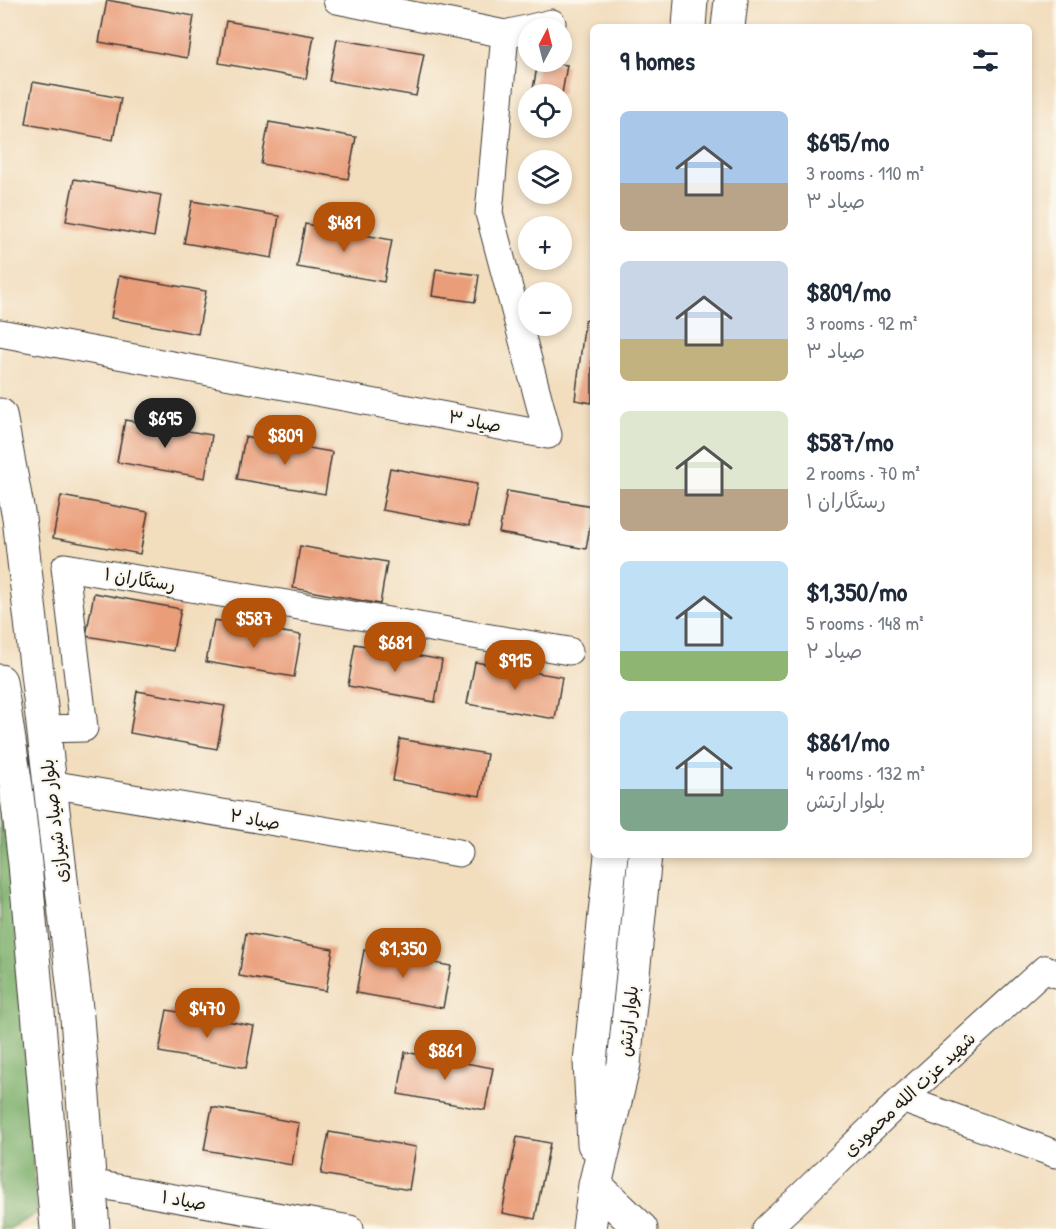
<!DOCTYPE html>
<html lang="en">
<head>
<meta charset="utf-8">
<style>
  body { margin:0; font-family:"Patrick Hand","Playpen Sans Arabic",sans-serif; background:#f2f2f3; color:#1f2937; height:100vh; display:flex; flex-direction:column; font-size:22px; white-space:nowrap }
  * { box-sizing:border-box; margin:0 }
  p { font-size:20px; color:#747a83 }
  .icon { flex:none; width:33px; height:33px; fill:none; stroke:currentColor; stroke-width:2; stroke-linecap:round; stroke-linejoin:round }
  .map { position:relative; flex:1; overflow:hidden }
  .panel { position:absolute; left:590px; top:24px; width:442px; height:834px; display:flex; flex-direction:column; background:#fff; border-radius:9px; box-shadow:0 3px 9px #0003 }
  .panel>* { flex:none }
  .needle { width:39px; rotate:7deg }
  .controls { position:absolute; left:518px; top:18px; display:grid; gap:12px }
  .controls a { display:grid; place-items:center; width:54px; height:54px; border-radius:50%; background:#fff; box-shadow:0 3px 9px #0003; font-size:30px }
  .price { position:absolute; translate:-50% -51px; padding:0 14px; border-radius:21px; background:#b45309; color:#fff; font-size:20px; line-height:39px; filter:drop-shadow(0 2px 3px #0008) }
  .price::after { content:''; position:absolute; left:50%; top:36px; width:18px; height:14px; margin-left:-9px; background:inherit; clip-path:polygon(0 0,100% 0,50% 100%) }
  .price.selected { background:#222; color:#fff }
  ul { padding:0; list-style:none }
  li { display:flex; align-items:center; gap:18px; height:150px; padding:0 30px }
  li span { display:grid; place-items:center; flex:none; width:168px; height:120px; border-radius:9px; color:#555 }
  li>.icon { margin-inline-start:auto }
  span .icon { width:72px; height:72px; fill:#fffc; stroke-width:1 }
  li b { font-size:26px }
  h2 { display:flex; justify-content:space-between; align-items:center; height:72px; padding:0 30px; font-size:26px }
  .map>svg:first-child { display:block }
</style>
</head>
<body>
<div class="map">
<svg width="1056" height="1229" viewBox="0 0 1056 1229">
  <rect width="100%" height="100%" fill="#fbf7ec"/>
  <filter id="ink" filterUnits="userSpaceOnUse"><feTurbulence type="fractalNoise" baseFrequency=".0167" numOctaves="2"/><feDisplacementMap in="SourceGraphic" scale="12" xChannelSelector="R" yChannelSelector="G"/><feConvolveMatrix kernelMatrix="1 2 1 2 8 2 1 2 1" color-interpolation-filters="sRGB"/></filter>
  <filter id="wash" filterUnits="userSpaceOnUse"><feTurbulence type="fractalNoise" baseFrequency=".008" numOctaves="4" result="noise"/><feDisplacementMap in="SourceGraphic" scale="24" xChannelSelector="R" yChannelSelector="G"/><feGaussianBlur stdDeviation="1.35" result="paint"/><feColorMatrix in="noise" values="0 0 0 0 0 0 0 0 0 0 0 0 0 0 0 0 0 1.4 0 .05"/><feComposite in="paint" operator="in"/></filter>
  <g filter="url(#wash)">
    <rect width="100%" height="100%" fill="#f2ddbd"/>
    <path fill="#7caf6a" stroke="#4c6643" stroke-width="1.5" d="M 0,748 L 5,779 L 37,1213 L 9,1229 L 0,1229 Z"/>
    <g id="blocks">
      <path fill="#ea9d79" d="M 107,0 L 194,16 L 187,58 L 99,42 Z
        M 226,21 L 314,36 L 306,79 L 219,63 Z
        M 337,39 L 424,54 L 416,96 L 329,81 Z
        M 538,62 L 567,65 L 562,94 L 532,94 Z
        M 33,82 L 121,98 L 113,140 L 26,124 Z
        M 269,122 L 356,137 L 348,179 L 261,164 Z
        M 74,179 L 161,195 L 154,237 L 66,221 Z
        M 192,201 L 279,216 L 272,258 L 184,243 Z
        M 305,224 L 392,240 L 384,282 L 297,267 Z
        M 436,269 L 479,275 L 475,302 L 432,296 Z
        M 119,276 L 206,291 L 198,334 L 111,318 Z
        M 585,320 L 592,321 L 592,403 L 575,400 Z
        M 125,420 L 212,435 L 205,478 L 117,462 Z
        M 245,437 L 332,452 L 325,494 L 237,479 Z
        M 390,468 L 477,484 L 469,526 L 382,510 Z
        M 507,491 L 592,506 L 592,515 L 586,549 L 499,533 Z
        M 61,496 L 148,512 L 140,554 L 53,538 Z
        M 300,546 L 387,562 L 380,604 L 293,588 Z
        M 94,593 L 181,609 L 173,651 L 86,636 Z
        M 214,620 L 301,635 L 294,677 L 206,662 Z
        M 355,644 L 442,660 L 435,702 L 348,686 Z
        M 475,662 L 562,677 L 555,719 L 467,704 Z
        M 137,691 L 225,706 L 217,749 L 130,733 Z
        M 400,739 L 487,754 L 480,796 L 393,781 Z
        M 246,933 L 333,949 L 326,991 L 239,976 Z
        M 364,950 L 451,966 L 443,1008 L 356,993 Z
        M 167,1010 L 254,1026 L 246,1068 L 159,1052 Z
        M 405,1052 L 493,1068 L 485,1110 L 398,1094 Z
        M 212,1107 L 299,1123 L 292,1165 L 204,1150 Z
        M 329,1132 L 416,1147 L 409,1190 L 321,1174 Z
        M 517,1137 L 550,1143 L 535,1219 L 502,1213 Z"/>
    </g>
  </g>
  <g filter="url(#ink)">
    <use href="#blocks" fill-opacity="0" stroke="#3c3934" stroke-width="1.5"/>
    <g fill="none" stroke-linecap="round" stroke-linejoin="round">
      <g stroke="#3c3934" stroke-width="29">
        <path id="minor" d="M 337,0 L 505,34 L 552,23
          M 0,333 L 548,435 L 489,213 L 505,34
          M 44,729 L 84,728 L 65,567 L 569,651
          M 50,784 L 459,853
          M 902,1099 L 1056,1154
          M 89,1183 L 350,1229
          M 766,1229 L 795,1202 L 902,1099 L 1045,969 L 1056,974"/>
      </g>
      <g stroke="#3c3934" stroke-width="35">
        <path id="major" d="M 689,27 L 691,0
          M 728,27 L 731,0
          M 0,415 L 19,518 L 77,1017 L 93,1229
          M 0,681 L 16,787 L 25,864 L 57,1229
          M 594,1144 L 590,1062 L 611,855
          M 595,1185 L 641,1229
          M 589,1229 L 595,1185 L 624,1064 L 645,855"/>
      </g>
      <use href="#minor" stroke="#fff" stroke-width="27"/>
      <use href="#major" stroke="#fff" stroke-width="33"/>
    </g>
  </g>
  <g text-anchor="middle" dominant-baseline="central" stroke-width="4.5" stroke-linejoin="round" paint-order="stroke">
    <g font-size="18" fill="#1c1c1c" stroke="#fbf7ec">
      <text transform="translate(475 421) rotate(11)">صیاد ۳</text>
      <text transform="translate(140 579) rotate(9)">رستگاران ۱</text>
      <text transform="translate(255 819) rotate(10)">صیاد ۲</text>
      <text transform="translate(54 821) rotate(-97)">بلوار صیاد شیرازی</text>
      <text transform="translate(628 1021) rotate(-84)">بلوار ارتش</text>
      <text transform="translate(909 1094) rotate(-43)">شهید عزت الله محمودی</text>
      <text transform="translate(184 1200) rotate(10)">صیاد ۱</text>
    </g>
  </g>
</svg>
<div class="controls">
<a><svg class="needle" viewBox="-14 -14 28 28"><path d="M0-13l5 13h-10z" fill="#e53935"/><path d="M0 13l5-13h-10z" fill="#747a83"/></svg></a>
<a><svg class="icon" aria-label="locate" viewBox="0 0 24 24"><circle cx="12" cy="12" r="6"/><path d="M12 2v4M12 18v4M2 12h4M18 12h4"/></svg></a>
<a><svg class="icon" aria-label="layers" viewBox="0 0 24 24"><path d="M12 4l9 5-9 5-9-5zM3 14l9 5 9-5"/></svg></a>
<a>+</a>
<a>−</a>
</div>
<b class="price" style="left:344px;top:253px">$481</b>
<b class="price selected" style="left:165px;top:449px">$695</b>
<b class="price" style="left:285px;top:466px">$809</b>
<b class="price" style="left:254px;top:649px">$587</b>
<b class="price" style="left:395px;top:673px">$681</b>
<b class="price" style="left:515px;top:691px">$915</b>
<b class="price" style="left:403px;top:979px">$1,350</b>
<b class="price" style="left:207px;top:1039px">$470</b>
<b class="price" style="left:445px;top:1081px">$861</b>
<section class="panel">
<h2>9 homes<svg class="icon" aria-label="filters" viewBox="0 0 24 24"><path d="M4 7h16M4 17h16"/><circle cx="9" cy="7" r="2"/><circle cx="15" cy="17" r="2"/></svg></h2>
<ul>
<li><span style="background:linear-gradient(#a9c7e8 60%,#b9a48a 0)"><svg class="icon" aria-label="home" viewBox="0 0 24 24"><path d="M3 11l9-7 9 7M6 9v11h12V9"/></svg></span><div><b>$695/mo</b><p>3 rooms · 110 m²</p><p>صیاد ۳</p></div></li>
<li><span style="background:linear-gradient(#c9d6e8 65%,#c2b280 0)"><svg class="icon" aria-label="home" viewBox="0 0 24 24"><path d="M3 11l9-7 9 7M6 9v11h12V9"/></svg></span><div><b>$809/mo</b><p>3 rooms · 92 m²</p><p>صیاد ۳</p></div></li>
<li><span style="background:linear-gradient(#dfe7d0 65%,#b9a48a 0)"><svg class="icon" aria-label="home" viewBox="0 0 24 24"><path d="M3 11l9-7 9 7M6 9v11h12V9"/></svg></span><div><b>$587/mo</b><p>2 rooms · 70 m²</p><p>رستگاران ۱</p></div></li>
<li><span style="background:linear-gradient(#bfe0f5 75%,#8fb573 0)"><svg class="icon" aria-label="home" viewBox="0 0 24 24"><path d="M3 11l9-7 9 7M6 9v11h12V9"/></svg></span><div><b>$1,350/mo</b><p>5 rooms · 148 m²</p><p>صیاد ۲</p></div></li>
<li><span style="background:linear-gradient(#bfe0f5 65%,#7fa58c 0)"><svg class="icon" aria-label="home" viewBox="0 0 24 24"><path d="M3 11l9-7 9 7M6 9v11h12V9"/></svg></span><div><b>$861/mo</b><p>4 rooms · 132 m²</p><p>بلوار ارتش</p></div></li>
</ul>
</section>
</div>
</body>
</html>
